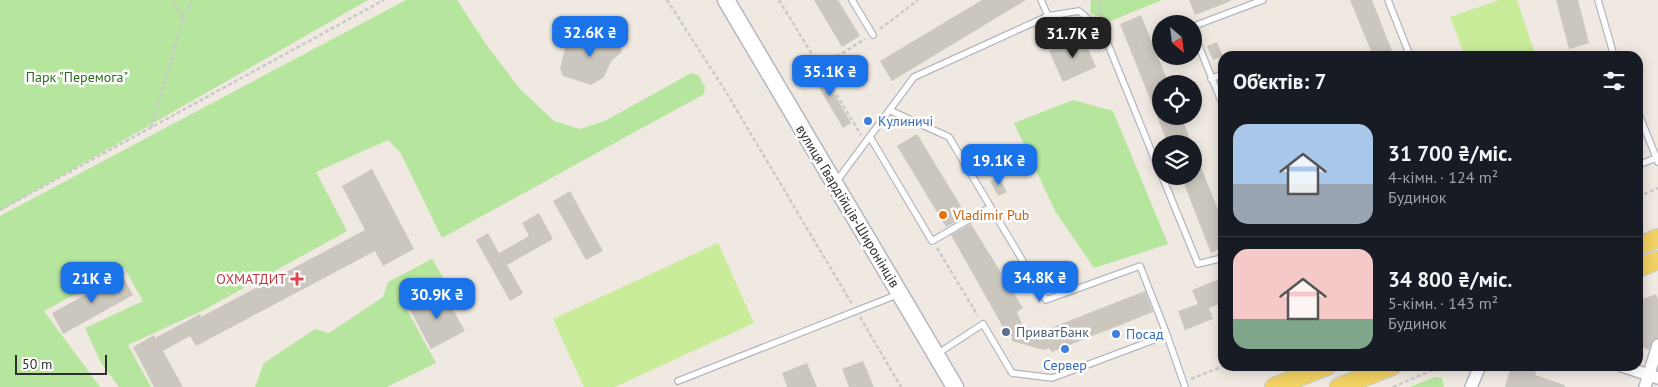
<!DOCTYPE html>
<html lang="uk">
<head>
<meta charset="utf-8">
<style>
  body { margin:0; font-family:"PT Sans",sans-serif; background:#242831; color:#f1f3f6; height:100vh; display:flex; flex-direction:column; font-size:19px; white-space:nowrap }
  * { box-sizing:border-box; margin:0 }
  p { font-size:16px; color:#9ea1a6 }
  .icon { flex:none; width:28px; height:28px; fill:none; stroke:currentColor; stroke-width:2; stroke-linecap:round; stroke-linejoin:round }
  .map { position:relative; flex:1; overflow:hidden }
  .details { position:absolute; left:1218px; top:51px; width:425px; height:320px; display:flex; flex-direction:column; background:#171b24; border-radius:15px; box-shadow:0 2px 12px #0003 }
  .details>* { flex:none }
  .needle { width:32px; rotate:152deg }
  .fabs { position:absolute; left:1152px; top:15px; display:grid; gap:10px }
  .fabs a { display:grid; place-items:center; width:50px; height:50px; border-radius:50%; background:#171b24; box-shadow:0 2px 12px #0003; font-size:25px }
  .scale { position:absolute; left:15px; bottom:12px; width:92px; box-sizing:border-box; padding-left:5px; border:2px solid #2e2e2e; border-top:0; font-size:14px; line-height:18px; white-space:nowrap; color:#2e2e2e; -webkit-text-stroke:4px #fff; paint-order:stroke }
  .price { position:absolute; translate:-50% -42px; padding:0 11px; border-radius:10px; background:#1a73e8; color:#fff; font-size:16px; line-height:32px; filter:drop-shadow(0 1px 2px #0008) }
  .price::after { content:''; position:absolute; left:50%; top:30px; width:15px; height:11px; margin-left:-8px; background:inherit; clip-path:polygon(0 0,100% 0,50% 100%) }
  .price.selected { background:#222; color:#fff }
  ul { padding:0; list-style:none }
  li { display:flex; align-items:center; gap:15px; height:125px; padding:0 15px }
  li+li { border-top:1px solid #363941 }
  li span { display:grid; place-items:center; flex:none; width:140px; height:100px; border-radius:15px; color:#555 }
  li>.icon { margin-inline-start:auto }
  span .icon { width:60px; height:60px; fill:#fffc; stroke-width:1 }
  li b { font-size:21px }
  h2 { display:flex; justify-content:space-between; align-items:center; height:60px; padding:0 15px; font-size:21px }
  .map>svg:first-child { display:block }
</style>
</head>
<body>
<div class="map">
<svg width="1658" height="387" viewBox="0 0 1658 387">
  <rect width="100%" height="100%" fill="#efe9e1"/>
  <path fill="#b6e59e" d="M 0,0 L 368,0 L 0,211 Z
    M 406,0 L 457,0 L 485,43 L 520,89 L 554,121 L 580,129 L 607,120 L 691,73 L 699,76 L 705,87 L 704,94 L 442,238 L 400,152 L 388,140 L 316,172 L 347,231 L 204,310 L 128,345 L 151,387 L 119,387 L 101,363 L 85,328 L 143,301 L 124,268 L 44,311 L 100,387 L 0,387 L 0,216 Z
    M 1091,0 L 1162,0 L 1111,21 L 1090,13 Z
    M 1073,100 L 1113,111 L 1168,244 L 1094,268 L 1055,211 L 1014,123 Z
    M 432,259 L 447,284 L 406,308 L 436,363 L 387,387 L 255,387 L 264,363 L 315,329 L 329,333 L 383,297 L 388,282 Z
    M 1435,377 L 1442,378 L 1444,387 L 1410,387 Z"/>
  <path fill="#c9ec9a" d="M 1499,0 L 1517,0 L 1534,51 L 1519,56 L 1465,56 L 1450,17 Z
    M 718,243 L 754,323 L 615,387 L 584,387 L 553,319 Z"/>
  <path fill="#cbc7bf" d="M 814,0 L 838,0 L 860,36 L 842,47 Z
    M 982,0 L 1026,0 L 892,81 L 880,61 Z
    M 1189,0 L 1231,0 L 1231,1 L 1195,15 Z
    M 1350,0 L 1372,0 L 1394,56 L 1373,56 Z
    M 1556,0 L 1578,0 L 1589,43 L 1569,49 Z
    M 1141,15 L 1169,84 L 1161,84 L 1161,116 L 1181,116 L 1192,144 L 1168,144 L 1120,24 Z
    M 608,32 L 623,40 L 621,53 L 612,60 L 603,78 L 591,85 L 563,76 L 560,69 L 566,44 L 577,38 L 597,38 Z
    M 1083,36 L 1096,67 L 1063,82 L 1049,51 Z
    M 1217,42 L 1223,56 L 1213,60 L 1207,46 Z
    M 818,66 L 851,123 L 843,128 L 809,71 Z
    M 917,134 L 967,216 L 946,227 L 897,146 Z
    M 1194,149 L 1222,220 L 1222,248 L 1211,253 L 1181,176 L 1194,176 Z
    M 372,169 L 414,249 L 383,266 L 375,251 L 196,346 L 190,336 L 163,351 L 183,387 L 154,387 L 133,347 L 154,335 L 155,338 L 200,314 L 201,317 L 365,230 L 342,186 Z
    M 999,177 L 1007,192 L 998,196 L 990,181 Z
    M 570,191 L 603,251 L 586,260 L 553,201 Z
    M 539,213 L 553,239 L 507,265 L 523,293 L 510,301 L 476,240 L 488,233 L 499,253 L 529,236 L 522,223 Z
    M 971,224 L 1023,308 L 1017,312 L 1023,326 L 1043,331 L 1145,291 L 1153,312 L 1052,352 L 1049,348 L 1044,350 L 1012,341 L 1012,336 L 1008,336 L 951,235 Z
    M 122,275 L 133,295 L 63,334 L 52,313 Z
    M 1222,278 L 1222,303 L 1209,308 L 1213,319 L 1185,330 L 1178,311 L 1198,304 L 1192,290 Z
    M 442,290 L 465,331 L 431,349 L 409,308 Z
    M 1656,294 L 1658,300 L 1658,338 L 1653,340 L 1649,350 L 1638,346 L 1638,301 Z
    M 863,361 L 874,387 L 849,387 L 842,369 Z
    M 807,363 L 817,387 L 787,387 L 782,373 Z
    M 1511,366 L 1518,366 L 1536,372 L 1535,375 L 1565,385 L 1565,387 L 1505,387 Z"/>
  <g fill="none" stroke-linecap="round" stroke-linejoin="round">
    <g stroke="#b4b7c1" stroke-width="8">
      <path id="service" d="M 852,0 L 873,35
        M 1388,0 L 1410,56
        M 1598,0 L 1614,56
        M 1057,15 L 1066,34
        M 1048,16 L 1079,11 L 1103,32 L 1161,175
        M 1194,26 L 1263,0
        M 1194,34 L 1222,103
        M 1211,79 L 1222,74
        M 889,110 L 949,137 L 1046,300 L 1140,266 L 1167,335
        M 1638,112 L 1658,162
        M 870,137 L 932,241 L 991,207
        M 1638,165 L 1656,158
        M 1162,176 L 1198,264 L 1222,258
        M 836,182 L 914,77 L 1048,16 L 1041,0
        M 937,354 L 983,324 L 1012,373 L 1052,378 L 1167,335 L 1185,387
        M 678,381 L 899,294"/>
    </g>
    <g stroke="#b4b7c1" stroke-width="14">
      <path id="minor" d="M 1622,366 L 1658,378
        M 1471,387 L 1480,366
        M 1645,387 L 1658,345"/>
    </g>
    <g stroke="#b4b7c1" stroke-width="19">
      <path id="secondary" d="M 726,0 L 955,387"/>
    </g>
    <g stroke="#c9c9c9" stroke-width="20">
      <path id="primary" d="M 1638,246 L 1658,238
        M 1638,268 L 1658,260
        M 1274,387 L 1327,366
        M 1339,387 L 1392,366"/>
    </g>
    <path stroke="#c9c9c9" stroke-width="2.5" stroke-dasharray="4 2.5" stroke-linecap="butt" d="M 667,0 L 726,92 L 852,304
      M 779,0 L 861,135
      M 1099,0 L 1101,18
      M 183,19 L 192,0
      M 880,29 L 918,0
      M 820,67 L 865,39
      M 151,128 L 183,19 L 172,0
      M 1638,197 L 1658,188
      M 0,210 L 384,0
      M 937,248 L 978,316
      M 860,317 L 901,387
      M 1191,379 L 1224,366
      M 1393,387 L 1442,366"/>
    <use href="#service" stroke="#fff" stroke-width="5.5"/>
    <use href="#minor" stroke="#fff" stroke-width="11"/>
    <use href="#secondary" stroke="#fff" stroke-width="16"/>
    <use href="#primary" stroke="#f2d163" stroke-width="18"/>
  </g>
  <g fill="#3f7fe0" stroke="#fff" stroke-width="2">
    <circle cx="868" cy="121" r="5"/>
    <circle cx="1116" cy="334" r="5"/>
    <circle cx="1065" cy="349" r="5"/>
  </g>
  <circle fill="#e8710a" stroke="#fff" stroke-width="2" cx="943" cy="215" r="5"/>
  <path fill="#e0444e" stroke="#fff" stroke-width="2" d="M294.5 271.5h5v5h5v5h-5v5h-5v-5h-5v-5h5z"/>
  <circle fill="#5c6f8a" stroke="#fff" stroke-width="2" cx="1006" cy="332" r="5"/>
  <g text-anchor="middle" dominant-baseline="central" stroke-width="5" stroke-linejoin="round" paint-order="stroke">
    <g font-size="14" fill="#2c6e1b" stroke="#fff">
      <text x="77" y="77">Парк "Перемога"</text>
    </g>
    <g font-size="14" fill="#366cbe" stroke="#fff" text-anchor="start">
      <text x="878" y="121">Кулиничі</text>
      <text x="1126" y="334">Посад</text>
      <text x="1065" y="365" text-anchor="middle">Сервер</text>
    </g>
    <g font-size="14" fill="#2e2e2e" stroke="#fff">
      <text transform="translate(848 206) rotate(59)">вулиця Гвардійців-Широнінців</text>
    </g>
    <g font-size="14" fill="#c56008" stroke="#fff" text-anchor="start">
      <text x="953" y="215">Vladimir Pub</text>
    </g>
    <g font-size="14" fill="#be3a42" stroke="#fff" text-anchor="end">
      <text x="286" y="279">ОХМАТДИТ</text>
    </g>
    <g font-size="14" fill="#4e5e75" stroke="#fff" text-anchor="start">
      <text x="1016" y="332">ПриватБанк</text>
    </g>
  </g>
</svg>
<div class="fabs">
<a><svg class="needle" viewBox="-14 -14 28 28"><path d="M0-13l5 13h-10z" fill="#e53935"/><path d="M0 13l5-13h-10z" fill="#9ea1a6"/></svg></a>
<a><svg class="icon" aria-label="locate" viewBox="0 0 24 24"><circle cx="12" cy="12" r="6"/><path d="M12 2v4M12 18v4M2 12h4M18 12h4"/></svg></a>
<a><svg class="icon" aria-label="layers" viewBox="0 0 24 24"><path d="M12 4l9 5-9 5-9-5zM3 14l9 5 9-5"/></svg></a>
</div>
<div class="scale">50 m</div>
<b class="price" style="left:590px;top:58px">32.6K ₴</b>
<b class="price selected" style="left:1073px;top:59px">31.7K ₴</b>
<b class="price" style="left:830px;top:97px">35.1K ₴</b>
<b class="price" style="left:999px;top:186px">19.1K ₴</b>
<b class="price" style="left:1040px;top:303px">34.8K ₴</b>
<b class="price" style="left:92px;top:304px">21K ₴</b>
<b class="price" style="left:437px;top:320px">30.9K ₴</b>
<section class="details">
<h2>Об’єктів: 7<svg class="icon" aria-label="filters" viewBox="0 0 24 24"><path d="M4 7h16M4 17h16"/><circle cx="9" cy="7" r="2"/><circle cx="15" cy="17" r="2"/></svg></h2>
<ul>
<li><span style="background:linear-gradient(#a9c7e8 60%,#9aa5b1 0)"><svg class="icon" aria-label="home" viewBox="0 0 24 24"><path d="M3 11l9-7 9 7M6 9v11h12V9"/></svg></span><div><b>31 700 ₴/міс.</b><p>4-кімн. · 124 m²</p><p>Будинок</p></div></li>
<li><span style="background:linear-gradient(#f6c9c9 70%,#7fa58c 0)"><svg class="icon" aria-label="home" viewBox="0 0 24 24"><path d="M3 11l9-7 9 7M6 9v11h12V9"/></svg></span><div><b>34 800 ₴/міс.</b><p>5-кімн. · 143 m²</p><p>Будинок</p></div></li>
</ul>
</section>
</div>
</body>
</html>
